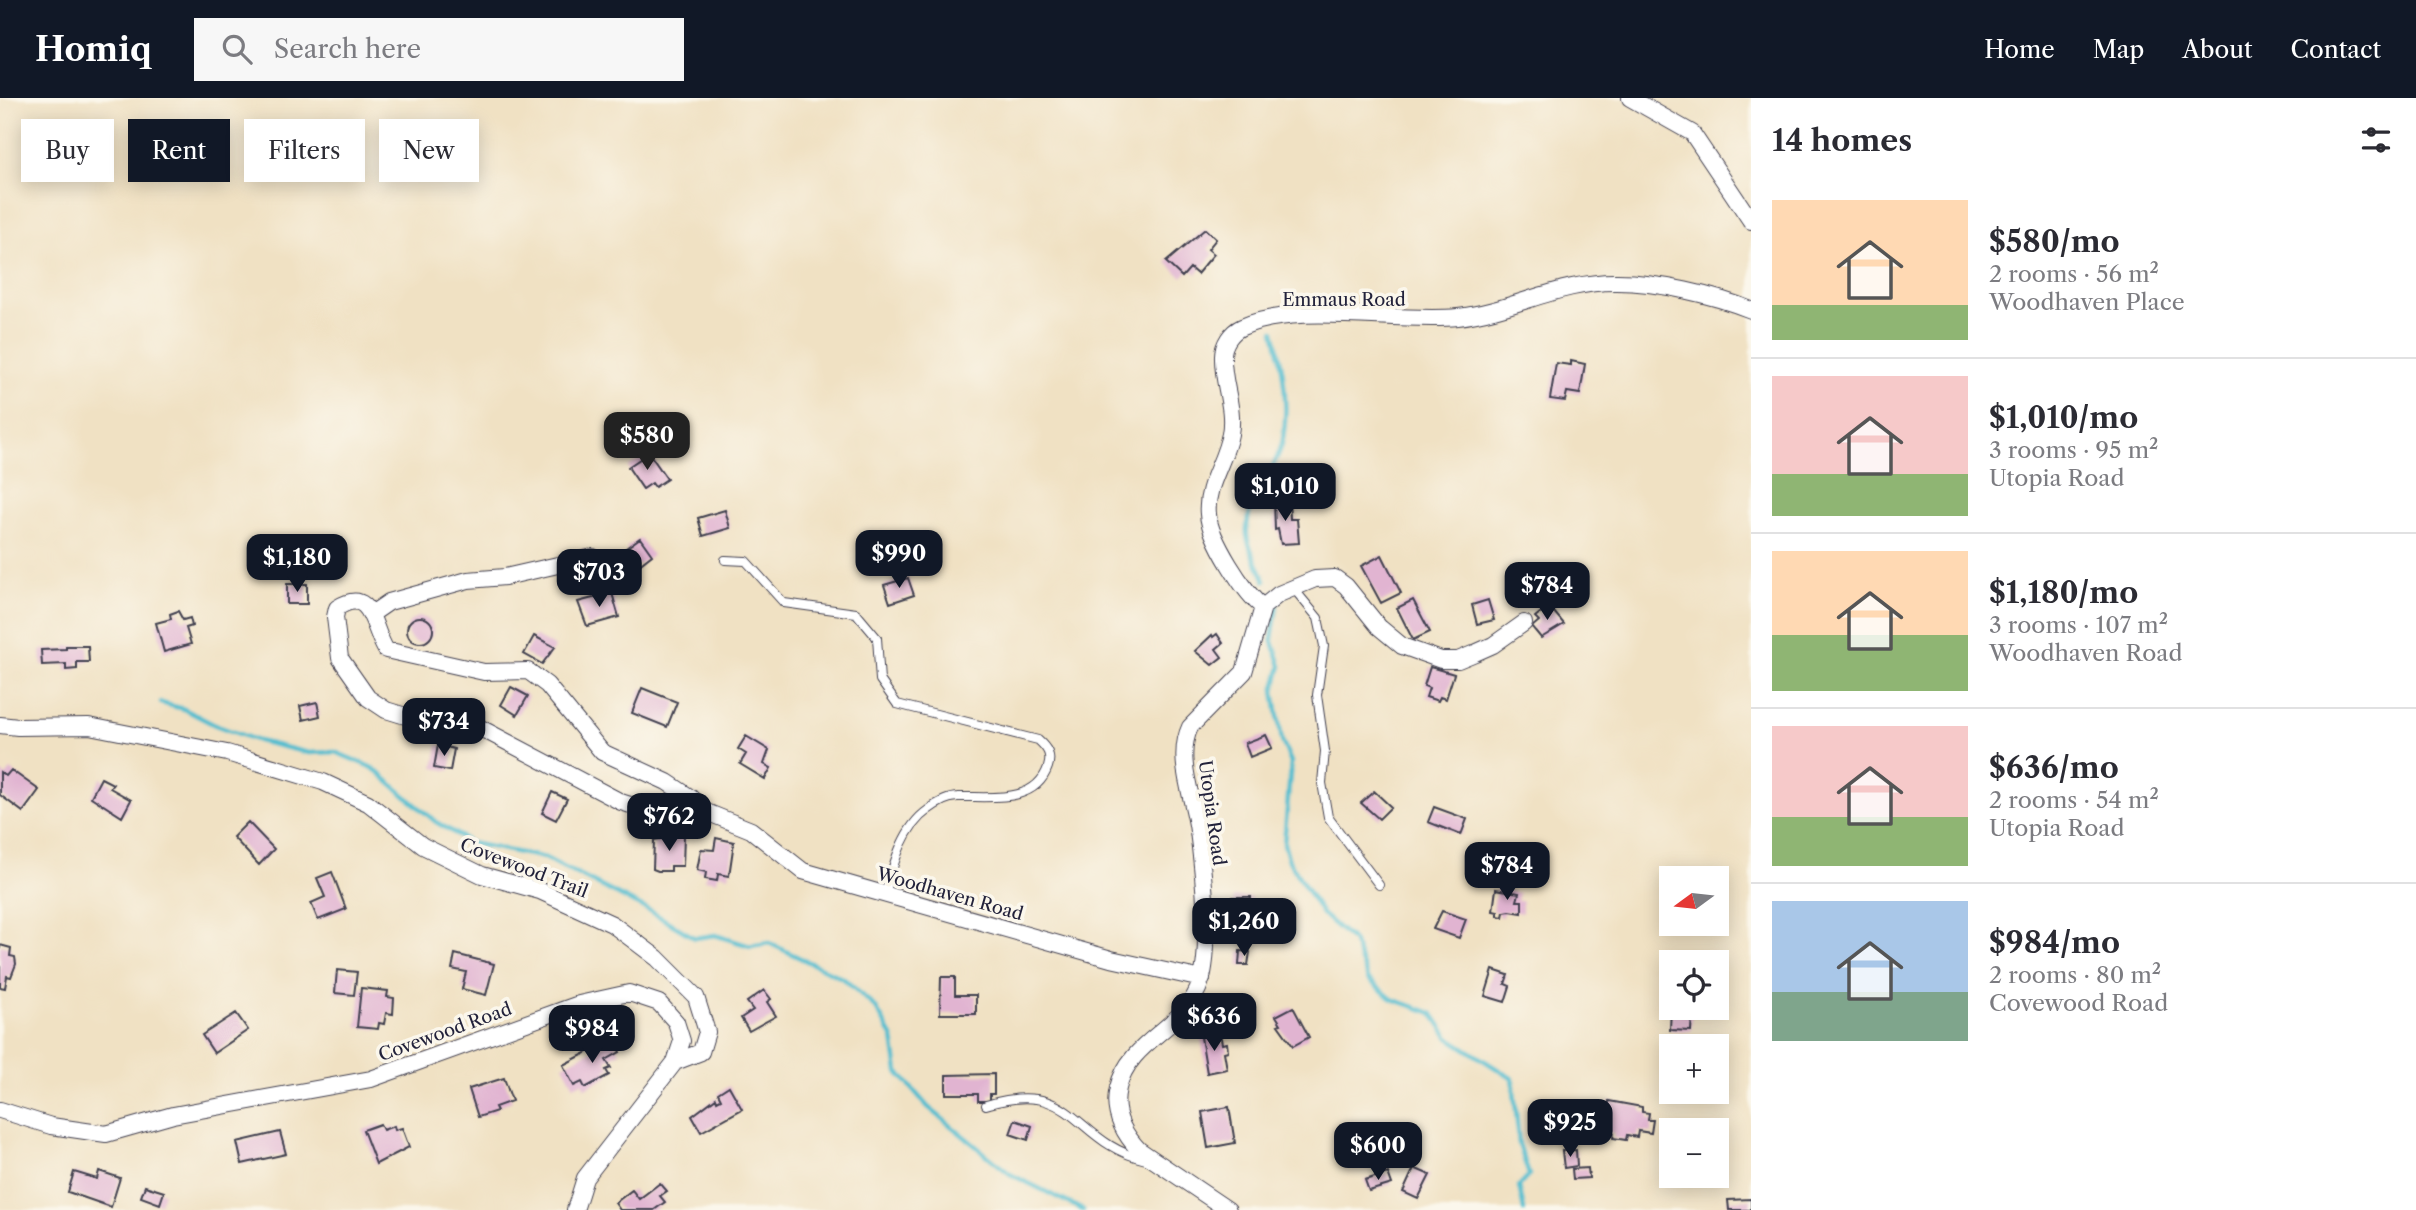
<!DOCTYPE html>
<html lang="en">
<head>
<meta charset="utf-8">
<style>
  body { margin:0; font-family:"Libre Caslon Text",serif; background:#f7f7f7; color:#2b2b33; height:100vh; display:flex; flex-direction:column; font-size:26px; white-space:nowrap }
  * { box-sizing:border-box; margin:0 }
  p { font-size:23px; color:#7c7c81 }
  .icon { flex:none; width:38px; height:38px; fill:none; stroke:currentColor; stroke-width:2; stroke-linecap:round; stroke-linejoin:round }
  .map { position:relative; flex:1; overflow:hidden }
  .details { display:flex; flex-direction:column; background:#fff; width:665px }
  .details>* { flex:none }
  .guide { position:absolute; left:21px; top:21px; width:665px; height:63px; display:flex; gap:14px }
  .needle { width:46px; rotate:255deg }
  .tools { position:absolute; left:1659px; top:768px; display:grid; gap:14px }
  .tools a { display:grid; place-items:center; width:70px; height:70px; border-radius:0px; background:#fff; box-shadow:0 4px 18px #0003; font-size:35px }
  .price { position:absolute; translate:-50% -60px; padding:0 16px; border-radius:14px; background:#111827; color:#fff; font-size:23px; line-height:46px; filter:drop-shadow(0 2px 4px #0008) }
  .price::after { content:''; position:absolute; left:50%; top:42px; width:21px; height:16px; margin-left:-10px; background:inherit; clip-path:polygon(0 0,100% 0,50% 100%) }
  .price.current { background:#222; color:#fff }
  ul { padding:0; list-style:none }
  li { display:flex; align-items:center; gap:21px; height:175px; padding:0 21px }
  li+li { border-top:2px solid #e1e1e2 }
  li span { display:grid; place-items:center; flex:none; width:196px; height:140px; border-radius:0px; color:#555 }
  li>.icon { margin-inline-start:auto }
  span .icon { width:84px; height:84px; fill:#fffc; stroke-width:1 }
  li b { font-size:30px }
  h2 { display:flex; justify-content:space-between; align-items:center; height:84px; padding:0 21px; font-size:30px }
  .pill { padding:0 24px; border-radius:0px; background:#fff; box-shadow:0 4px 18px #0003; font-size:24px; line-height:63px }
  .pill.current { background:#111827; color:#fff }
  header { display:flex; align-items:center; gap:42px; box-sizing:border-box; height:98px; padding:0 35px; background:#111827; color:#fff }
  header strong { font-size:33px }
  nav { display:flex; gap:38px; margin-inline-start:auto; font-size:24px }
  .search { width:490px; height:63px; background:#f7f7f7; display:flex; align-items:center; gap:18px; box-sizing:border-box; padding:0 24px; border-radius:0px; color:#7c7c81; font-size:26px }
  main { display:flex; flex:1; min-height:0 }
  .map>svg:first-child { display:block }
</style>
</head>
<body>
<header>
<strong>Homiq</strong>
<div class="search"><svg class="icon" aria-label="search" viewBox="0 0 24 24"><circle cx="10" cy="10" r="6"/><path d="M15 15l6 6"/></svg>Search here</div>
<nav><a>Home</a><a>Map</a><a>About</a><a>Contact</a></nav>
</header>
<main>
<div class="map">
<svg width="1751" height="1112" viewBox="0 0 1751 1112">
  <rect width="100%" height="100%" fill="#fbf7ec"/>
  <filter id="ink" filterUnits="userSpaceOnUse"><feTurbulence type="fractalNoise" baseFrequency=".0143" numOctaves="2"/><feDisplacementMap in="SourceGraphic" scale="14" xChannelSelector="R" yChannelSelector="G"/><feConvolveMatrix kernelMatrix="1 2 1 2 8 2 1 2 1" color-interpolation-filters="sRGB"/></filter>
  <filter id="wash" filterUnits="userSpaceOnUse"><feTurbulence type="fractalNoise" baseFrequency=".00686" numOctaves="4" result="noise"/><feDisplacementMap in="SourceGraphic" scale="28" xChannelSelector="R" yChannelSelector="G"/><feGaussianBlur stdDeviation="1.57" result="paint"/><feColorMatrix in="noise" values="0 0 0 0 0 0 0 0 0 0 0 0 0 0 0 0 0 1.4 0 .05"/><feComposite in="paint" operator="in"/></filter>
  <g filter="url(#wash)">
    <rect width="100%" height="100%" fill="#f0e1c3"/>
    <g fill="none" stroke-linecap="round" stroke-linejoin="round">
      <path stroke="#53bdcf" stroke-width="4.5" d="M 1265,483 C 1260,469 1248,451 1247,437 C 1244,402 1277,374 1283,341 C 1289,306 1283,267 1274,233
        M 1277,508 L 1272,541 L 1281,568 L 1274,593 L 1282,643 L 1291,664 L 1284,746 L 1289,763 L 1322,816 L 1353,843 L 1368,881 L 1392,901 L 1432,915 L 1449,940 L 1513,981 L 1519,1046 L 1529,1077 L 1519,1088 L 1524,1112
        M 161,605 L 184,611 L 215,627 L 258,643 L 309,655 L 335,654 L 373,670 L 436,724 L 471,745 L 545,760 L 650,813 L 695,840 L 715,837 L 750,848 L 769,845 L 844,881 L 876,910 L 893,940 L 898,974 L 928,1009 L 1010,1076 L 1083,1112"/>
    </g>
    <g id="blocks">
      <path fill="#e1b4d1" d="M 1205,131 L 1216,141 L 1208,151 L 1214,156 L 1197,176 L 1190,170 L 1182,179 L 1166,164 Z
        M 1571,263 L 1585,266 L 1580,296 L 1567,294 L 1565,303 L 1550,301 L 1556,265 L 1571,267 Z
        M 649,355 L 667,381 L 655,389 L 652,385 L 643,391 L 628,369 Z
        M 1274,401 L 1289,401 L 1290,421 L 1297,421 L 1299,445 L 1281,446 L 1278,431 L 1275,432 Z
        M 725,412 L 730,430 L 703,438 L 698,420 Z
        M 640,440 L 652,457 L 638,468 L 626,450 Z
        M 1382,457 L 1401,495 L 1381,505 L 1361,468 Z
        M 908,480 L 914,497 L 890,505 L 884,487 Z
        M 287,486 L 307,486 L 307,506 L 287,506 Z
        M 612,495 L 619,519 L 587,528 L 578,504 Z
        M 1413,502 L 1430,534 L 1413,542 L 1397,510 Z
        M 1488,502 L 1494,522 L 1477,526 L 1472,507 Z
        M 1549,508 L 1564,526 L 1541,540 L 1532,529 L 1539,523 L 1535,519 Z
        M 178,513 L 183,522 L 190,520 L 192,528 L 186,530 L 191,546 L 164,554 L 156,525 L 171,521 L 170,516 Z
        M407 532a13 13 0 1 1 26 0a13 13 0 1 1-26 0Z
        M 1217,536 L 1223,545 L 1216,551 L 1222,559 L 1212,567 L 1195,553 L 1212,537 L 1213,539 Z
        M 534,538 L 555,549 L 542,566 L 524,556 Z
        M 66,548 L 88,548 L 89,564 L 77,564 L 77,571 L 66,572 L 66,566 L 42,567 L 41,552 L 66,551 Z
        M 1430,569 L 1454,576 L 1446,601 L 1440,599 L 1438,603 L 1426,599 L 1429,590 L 1424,588 Z
        M 511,589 L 528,598 L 517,617 L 501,607 Z
        M 642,590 L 677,604 L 667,629 L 632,615 Z
        M 317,604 L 320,618 L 303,622 L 300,608 Z
        M 1266,637 L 1272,650 L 1250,659 L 1245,645 Z
        M 746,638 L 769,652 L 764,666 L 771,670 L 765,681 L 740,666 L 746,656 L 738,651 Z
        M 438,647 L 454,651 L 450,673 L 434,670 Z
        M 11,672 L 39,692 L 23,714 L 0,697 L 0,674 L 6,678 Z
        M 101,680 L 113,686 L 110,690 L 131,702 L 122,719 L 91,699 Z
        M 1374,693 L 1391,709 L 1379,721 L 1361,705 Z
        M 552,694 L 567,701 L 556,722 L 542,715 Z
        M 1434,709 L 1467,721 L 1461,737 L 1428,724 Z
        M 248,724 L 274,751 L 259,767 L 233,739 Z
        M 668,736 L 684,736 L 683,768 L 671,768 L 671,773 L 658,773 L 653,771 L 654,742 L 667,740 Z
        M 716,740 L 734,744 L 729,778 L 718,776 L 717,783 L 705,781 L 706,774 L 697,772 L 701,751 L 714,752 Z
        M 332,774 L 346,811 L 318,822 L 311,805 L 325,799 L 317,780 Z
        M 1496,791 L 1519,795 L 1517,803 L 1522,803 L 1522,815 L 1510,813 L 1504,814 L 1503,819 L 1498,818 L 1498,814 L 1493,813 Z
        M 1233,799 L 1251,799 L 1250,840 L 1233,839 Z
        M 1442,813 L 1466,821 L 1459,840 L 1433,831 Z
        M 0,847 L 11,850 L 10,858 L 15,859 L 16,866 L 11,879 L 7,878 L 5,890 L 0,889 Z
        M 1240,853 L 1250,854 L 1248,867 L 1239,867 Z
        M 455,856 L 494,866 L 486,897 L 462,891 L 466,874 L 452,871 Z
        M 337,872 L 357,874 L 354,897 L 335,895 Z
        M 1493,872 L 1508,877 L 1505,886 L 1510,888 L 1505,904 L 1485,898 Z
        M 941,879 L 955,879 L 955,897 L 976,897 L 976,916 L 940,916 Z
        M 361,890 L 388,893 L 387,899 L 394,900 L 393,916 L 386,915 L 384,926 L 379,925 L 378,931 L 357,929 Z
        M 764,892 L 771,901 L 767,904 L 776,918 L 749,933 L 741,920 L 753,912 L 747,904 Z
        M 1293,909 L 1309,939 L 1293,948 L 1278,927 L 1281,926 L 1276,918 Z
        M 1671,910 L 1705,910 L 1705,916 L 1692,916 L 1691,933 L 1670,932 Z
        M 236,915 L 248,932 L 214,955 L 202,937 Z
        M 1220,935 L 1222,946 L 1227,945 L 1228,953 L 1224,954 L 1227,971 L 1207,975 L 1201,939 Z
        M 613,941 L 620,954 L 606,962 L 611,970 L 606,972 L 609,977 L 585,990 L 582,984 L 574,988 L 563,967 Z
        M 994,976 L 994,996 L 990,996 L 990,1003 L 978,1003 L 978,996 L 946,996 L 946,977 Z
        M 504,980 L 512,1003 L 495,1009 L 497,1013 L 478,1019 L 469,991 Z
        M 729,988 L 742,1011 L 701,1034 L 692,1018 L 716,1000 L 717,1003 L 721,1001 L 718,995 Z
        M 1609,1003 L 1642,1009 L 1642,1014 L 1649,1015 L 1648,1022 L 1653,1022 L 1651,1035 L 1638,1033 L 1637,1039 L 1627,1037 L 1626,1042 L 1613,1040 L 1614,1035 L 1604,1033 Z
        M 1572,1005 L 1592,1008 L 1591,1014 L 1594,1015 L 1587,1038 L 1568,1031 Z
        M 1229,1009 L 1235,1045 L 1208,1050 L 1202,1014 Z
        M 1015,1022 L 1032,1028 L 1028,1042 L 1010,1036 Z
        M 380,1026 L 383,1032 L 394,1028 L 395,1032 L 402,1030 L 409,1049 L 376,1066 L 363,1032 Z
        M 280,1034 L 286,1056 L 242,1066 L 237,1044 Z
        M 1576,1052 L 1577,1068 L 1564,1070 L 1562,1053 Z
        M 1414,1070 L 1430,1077 L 1418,1101 L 1403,1094 Z
        M 1588,1070 L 1589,1080 L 1573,1081 L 1572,1071 Z
        M 99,1073 L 120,1080 L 111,1109 L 68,1094 L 74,1074 L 97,1081 Z
        M 1388,1075 L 1392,1086 L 1369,1093 L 1365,1082 Z
        M 660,1085 L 667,1093 L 660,1098 L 665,1104 L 654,1112 L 620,1112 L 615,1105 L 632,1092 L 639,1101 Z
        M 145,1088 L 164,1094 L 160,1106 L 141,1099 Z
        M 1751,1101 L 1751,1112 L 1729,1112 L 1728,1102 Z"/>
    </g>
  </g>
  <g filter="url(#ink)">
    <use href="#blocks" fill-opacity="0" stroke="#413f4f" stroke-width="2"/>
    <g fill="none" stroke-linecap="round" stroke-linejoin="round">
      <g stroke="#413f4f" stroke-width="10">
        <path id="service" d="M 725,462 L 746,463 L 784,505 L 856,515 L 877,540 L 880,582 L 897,606 L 1038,642 C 1047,650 1052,657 1048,669 C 1035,707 988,698 958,699 C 948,699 936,706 928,712 C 902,730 893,768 885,797
          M 1294,491 L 1318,520 L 1324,548 L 1317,597 L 1325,653 L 1322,685 L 1328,719 L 1379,787
          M 986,1007 C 1076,979 1072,1045 1146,1062"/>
      </g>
      <g stroke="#413f4f" stroke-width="18">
        <path id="minor" d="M 1630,0 L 1692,35 L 1751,123
          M 1263,509 C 1245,497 1209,439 1208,416 C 1205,388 1225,364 1230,336 C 1235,309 1222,285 1223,258 C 1223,246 1231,234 1242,229 C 1296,204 1395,225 1458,219 C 1512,213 1561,183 1617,184 C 1657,184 1714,197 1751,212
          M 373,515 L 389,504 L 468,482 L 505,479 L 593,459
          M 0,627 L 18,629 L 89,628 L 227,655 L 323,684 L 368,705 L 423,748 L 482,777 L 540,793 L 612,826 L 657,860 L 696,899 L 707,934 L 701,954 L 675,964
          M 704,713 L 691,700 L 667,684 L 602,654 L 547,587 L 528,573 L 484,574 L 386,552 C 372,531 373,487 337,510 L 335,519 L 340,560 L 368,600 L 386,612 L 412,620 L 471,625 L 621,704 L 658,716 L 704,713 L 751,732 L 803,773 L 1111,861 L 1202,881
          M 0,1012 L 51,1028 L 106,1036 L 173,1017 L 371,981 L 579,906 L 629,895 L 659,905 L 676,924 L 682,943 L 675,964 L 585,1080 L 575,1112
          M 1228,1112 L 1139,1052 C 1123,1035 1112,1014 1118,990 C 1129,941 1187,930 1201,883 C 1212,847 1203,772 1198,733 C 1194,700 1175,661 1190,629 L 1244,574 L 1263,509 L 1279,496 L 1315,481 L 1335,480 L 1346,488 L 1379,529 L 1402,548 L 1441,562 L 1458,562 L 1475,555 L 1493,547 L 1524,525"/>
      </g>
      <use href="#service" stroke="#fff" stroke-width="8"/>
      <use href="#minor" stroke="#fff" stroke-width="16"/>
    </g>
  </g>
  <g text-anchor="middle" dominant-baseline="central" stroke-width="7" stroke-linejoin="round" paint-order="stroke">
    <g font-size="18" fill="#22223b" stroke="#fbf7ec">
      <text x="1344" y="202">Emmaus Road</text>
      <text transform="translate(1212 715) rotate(82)">Utopia Road</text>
      <text transform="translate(524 770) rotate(21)">Covewood Trail</text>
      <text transform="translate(950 796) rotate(16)">Woodhaven Road</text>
      <text transform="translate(445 934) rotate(-20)">Covewood Road</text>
    </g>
  </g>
</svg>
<div class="tools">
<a><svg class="needle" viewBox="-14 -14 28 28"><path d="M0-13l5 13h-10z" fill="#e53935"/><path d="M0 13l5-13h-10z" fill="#7c7c81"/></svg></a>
<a><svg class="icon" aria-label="locate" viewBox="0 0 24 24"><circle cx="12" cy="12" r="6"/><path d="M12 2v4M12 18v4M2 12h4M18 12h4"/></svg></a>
<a>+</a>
<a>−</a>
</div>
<b class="price current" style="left:647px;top:374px">$580</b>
<b class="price" style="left:1285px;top:425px">$1,010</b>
<b class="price" style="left:899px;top:492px">$990</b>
<b class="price" style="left:297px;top:496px">$1,180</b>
<b class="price" style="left:599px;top:511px">$703</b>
<b class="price" style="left:1547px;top:524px">$784</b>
<b class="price" style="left:444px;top:660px">$734</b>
<b class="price" style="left:669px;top:755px">$762</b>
<b class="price" style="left:1507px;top:804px">$784</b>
<b class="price" style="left:1244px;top:860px">$1,260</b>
<b class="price" style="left:1214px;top:955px">$636</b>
<b class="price" style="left:592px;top:967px">$984</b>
<b class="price" style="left:1570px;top:1061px">$925</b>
<b class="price" style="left:1378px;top:1084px">$600</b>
<div class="guide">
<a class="pill">Buy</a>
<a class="pill current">Rent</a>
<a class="pill">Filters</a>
<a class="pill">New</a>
</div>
</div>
<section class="details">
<h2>14 homes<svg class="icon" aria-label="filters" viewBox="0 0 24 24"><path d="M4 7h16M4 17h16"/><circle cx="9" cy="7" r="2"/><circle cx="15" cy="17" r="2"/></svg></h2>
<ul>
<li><span style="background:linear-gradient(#ffd9b3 75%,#8fb573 0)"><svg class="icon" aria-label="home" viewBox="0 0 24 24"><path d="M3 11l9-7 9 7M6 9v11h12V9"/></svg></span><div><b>$580/mo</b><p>2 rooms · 56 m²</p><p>Woodhaven Place</p></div></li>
<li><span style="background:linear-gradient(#f6c9c9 70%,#8fb573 0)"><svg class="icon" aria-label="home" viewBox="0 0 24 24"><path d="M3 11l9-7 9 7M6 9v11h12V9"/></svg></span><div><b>$1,010/mo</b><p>3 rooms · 95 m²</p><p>Utopia Road</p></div></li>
<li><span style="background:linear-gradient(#ffd9b3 60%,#8fb573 0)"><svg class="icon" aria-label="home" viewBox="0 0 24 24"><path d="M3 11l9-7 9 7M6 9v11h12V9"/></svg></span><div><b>$1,180/mo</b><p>3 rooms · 107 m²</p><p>Woodhaven Road</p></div></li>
<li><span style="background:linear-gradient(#f6c9c9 65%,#8fb573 0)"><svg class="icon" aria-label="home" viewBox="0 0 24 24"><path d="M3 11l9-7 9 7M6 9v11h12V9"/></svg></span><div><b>$636/mo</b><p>2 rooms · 54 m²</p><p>Utopia Road</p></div></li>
<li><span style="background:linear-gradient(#a9c7e8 65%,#7fa58c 0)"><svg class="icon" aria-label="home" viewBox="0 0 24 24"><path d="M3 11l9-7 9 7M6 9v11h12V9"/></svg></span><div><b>$984/mo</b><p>2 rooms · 80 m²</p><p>Covewood Road</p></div></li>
</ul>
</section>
</main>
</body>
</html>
